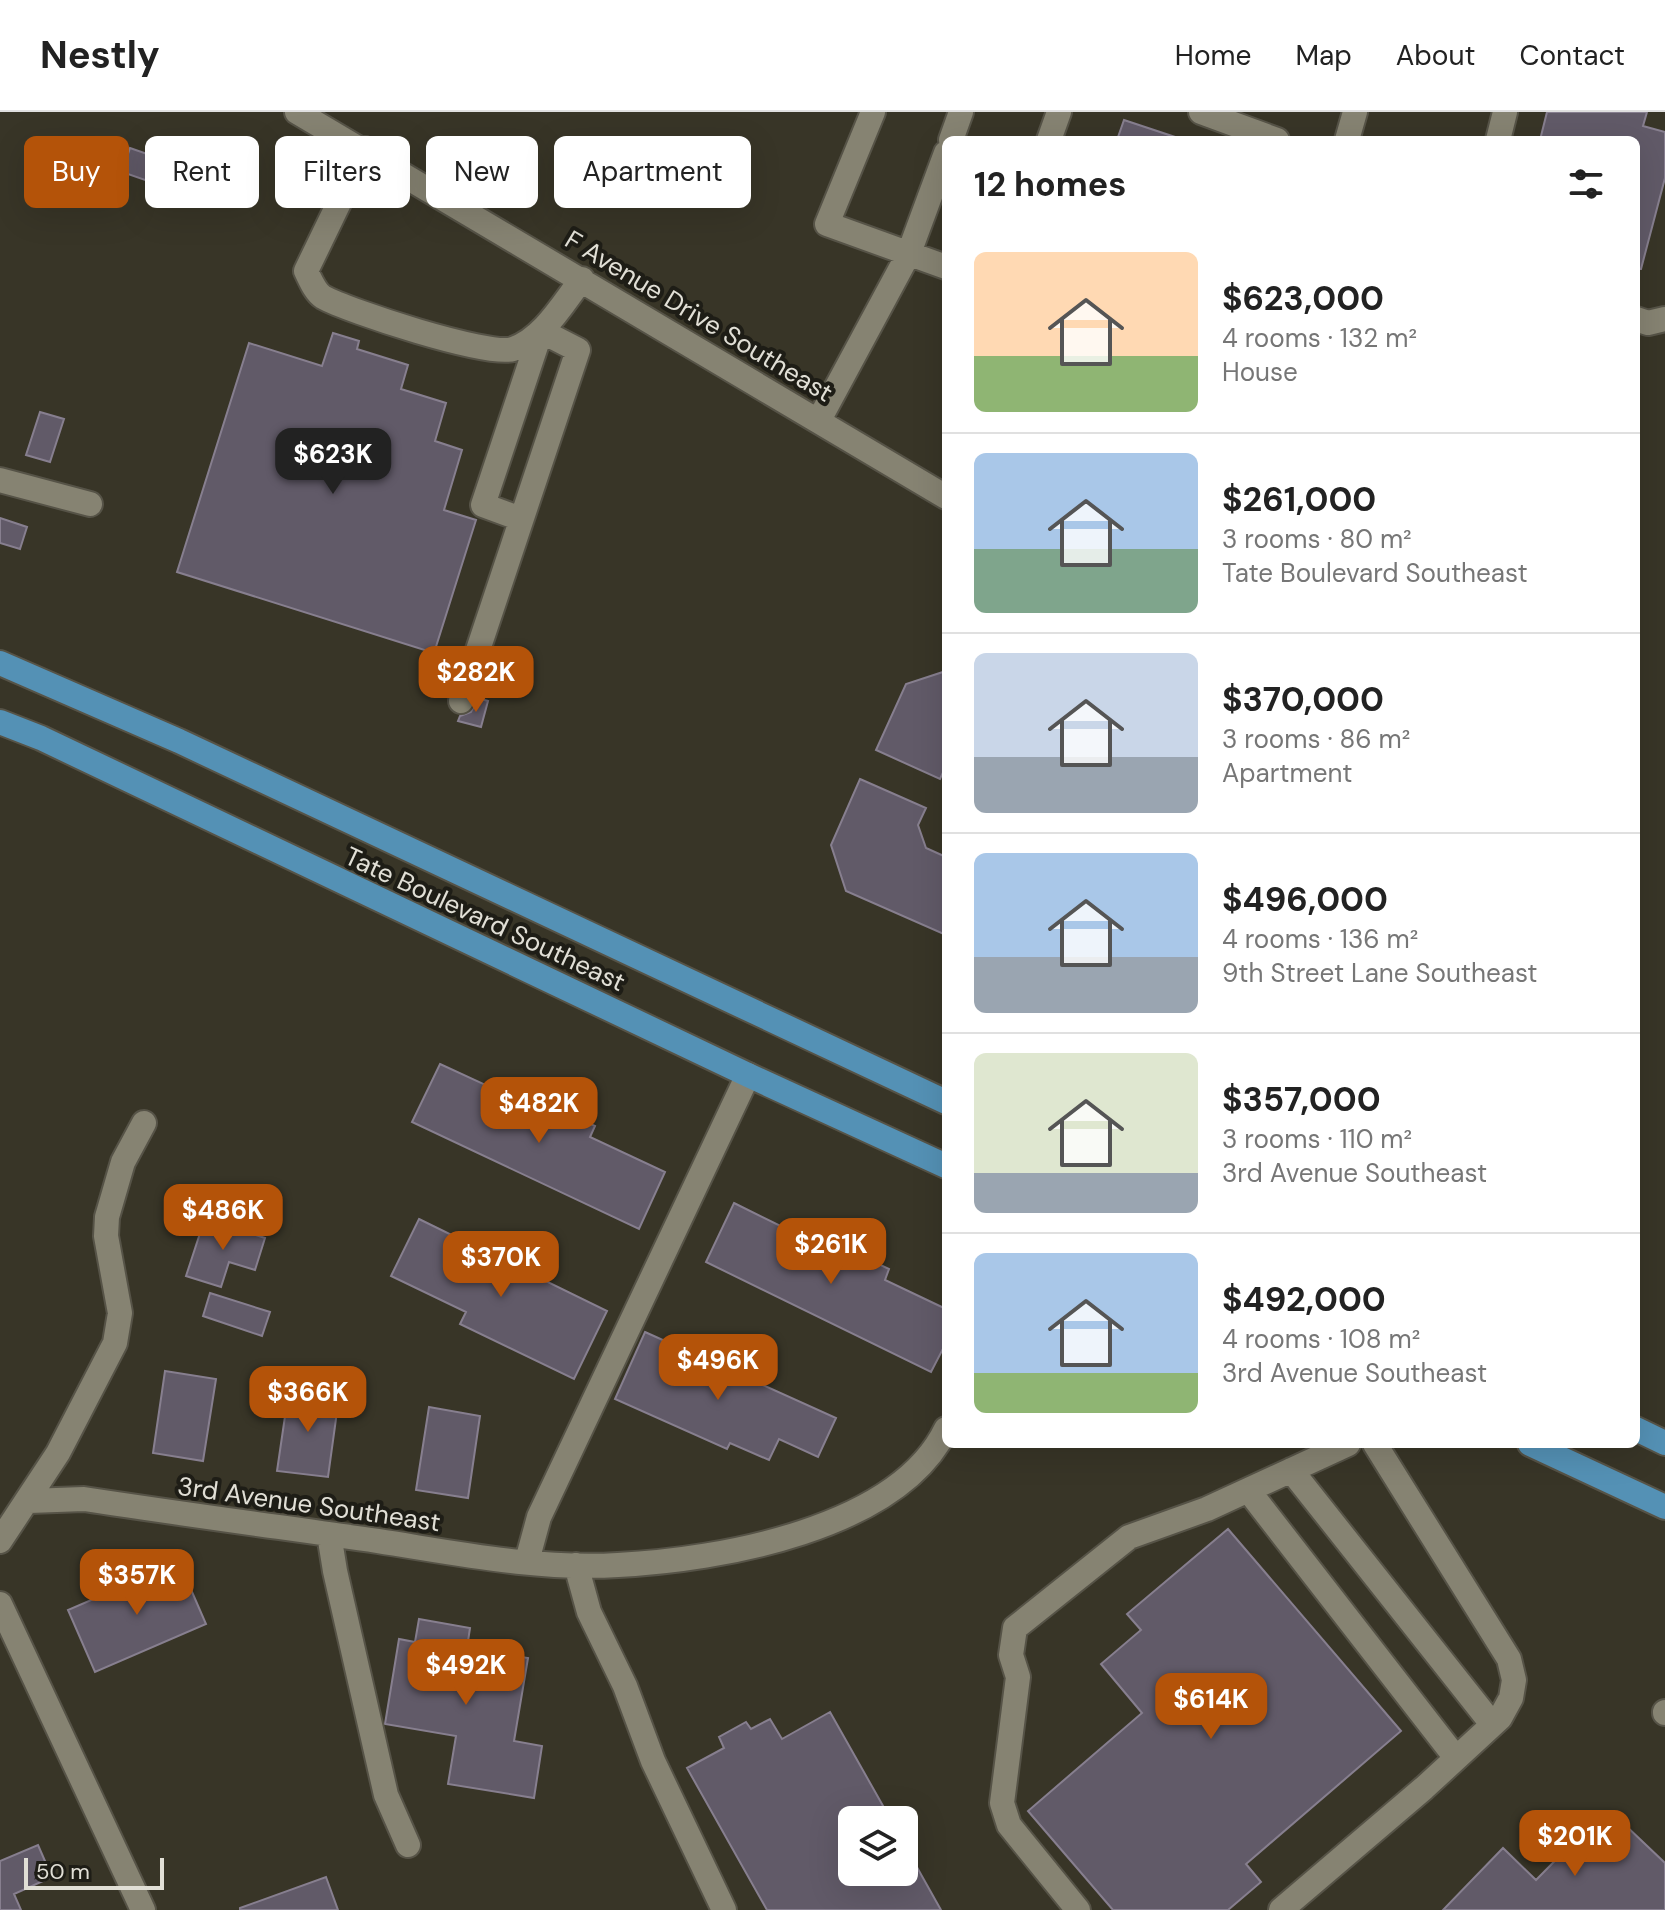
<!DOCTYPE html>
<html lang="en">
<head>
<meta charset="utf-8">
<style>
  body { margin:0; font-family:"DM Sans",sans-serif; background:#f2f2f2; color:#222; height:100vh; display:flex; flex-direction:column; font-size:30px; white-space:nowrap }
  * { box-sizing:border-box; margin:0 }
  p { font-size:26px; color:#767676 }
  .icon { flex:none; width:44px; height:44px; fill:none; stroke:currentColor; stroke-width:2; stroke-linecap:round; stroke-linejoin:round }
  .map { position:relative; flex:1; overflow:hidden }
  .drawer { position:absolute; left:942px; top:24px; width:698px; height:1312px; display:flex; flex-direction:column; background:#fff; border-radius:12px; box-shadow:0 8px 32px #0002 }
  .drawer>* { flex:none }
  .banner { position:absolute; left:24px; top:24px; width:760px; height:72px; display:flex; gap:16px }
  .buttons { position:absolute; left:838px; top:1694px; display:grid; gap:16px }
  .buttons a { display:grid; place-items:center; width:80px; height:80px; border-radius:12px; background:#fff; box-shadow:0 8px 32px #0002; font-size:40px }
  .scale { position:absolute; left:24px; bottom:20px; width:140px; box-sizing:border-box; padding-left:8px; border:4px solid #e1dfd6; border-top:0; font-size:22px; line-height:28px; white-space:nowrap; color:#e1dfd6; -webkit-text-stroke:6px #1e1d16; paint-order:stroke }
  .price { position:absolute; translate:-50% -68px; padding:0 18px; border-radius:16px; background:#b45309; color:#fff; font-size:26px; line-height:52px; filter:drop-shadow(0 2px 4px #0008) }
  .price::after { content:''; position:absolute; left:50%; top:48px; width:24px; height:18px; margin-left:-12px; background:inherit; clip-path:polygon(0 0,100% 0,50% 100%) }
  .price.on { background:#222; color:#fff }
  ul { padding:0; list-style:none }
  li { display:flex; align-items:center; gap:24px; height:200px; padding:0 32px }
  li+li { border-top:2px solid #e0e0e0 }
  li span { display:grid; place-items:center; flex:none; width:224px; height:160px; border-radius:12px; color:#555 }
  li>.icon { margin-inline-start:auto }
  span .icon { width:96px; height:96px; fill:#fffc; stroke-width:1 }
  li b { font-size:34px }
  h2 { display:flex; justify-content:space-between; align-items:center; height:96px; padding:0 32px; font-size:34px }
  .tag { padding:0 28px; border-radius:12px; background:#fff; box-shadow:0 8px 32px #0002; font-size:28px; line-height:72px }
  .tag.on { background:#b45309; color:#fff }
  header { display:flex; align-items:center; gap:48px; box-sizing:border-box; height:112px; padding:0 40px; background:#fff; border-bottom:2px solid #e0e0e0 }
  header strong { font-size:38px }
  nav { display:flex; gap:44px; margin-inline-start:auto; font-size:28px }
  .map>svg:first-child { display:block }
</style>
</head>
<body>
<header>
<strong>Nestly</strong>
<nav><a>Home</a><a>Map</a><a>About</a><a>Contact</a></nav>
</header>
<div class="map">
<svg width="1665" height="1798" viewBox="0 0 1665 1798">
  <rect width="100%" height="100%" fill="#383527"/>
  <path fill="#615a68" stroke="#877f8f" stroke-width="2" d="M 1547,0 L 1647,0 L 1643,14 L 1665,20 L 1665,66 L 1641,157 L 1636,157 L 1636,28 L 1540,28 Z
    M 1124,8 L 1175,25 L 1174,28 L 1117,28 Z
    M 130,36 L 176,52 L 168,76 L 122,60 Z
    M 333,221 L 359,229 L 357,237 L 408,253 L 401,277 L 446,291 L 435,329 L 462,338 L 444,398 L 476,408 L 434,541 L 177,460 L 249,231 L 322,254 Z
    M 40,300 L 64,307 L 50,350 L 26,343 Z
    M 0,406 L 27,415 L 20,437 L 0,431 Z
    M 946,559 L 946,654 L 940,667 L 876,638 L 906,572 Z
    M 478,586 L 488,589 L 481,615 L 458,609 L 460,604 L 471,600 Z
    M 860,667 L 926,696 L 918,713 L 926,736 L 946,745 L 946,823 L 846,779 L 831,733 Z
    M 440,952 L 516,987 L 520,979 L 595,1014 L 590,1025 L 665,1060 L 639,1117 L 412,1010 Z
    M 734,1091 L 811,1129 L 814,1121 L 889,1157 L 885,1168 L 946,1197 L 946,1231 L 931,1260 L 706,1150 Z
    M 205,1106 L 265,1126 L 255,1158 L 229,1150 L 221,1175 L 186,1164 Z
    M 419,1107 L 607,1199 L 574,1267 L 460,1212 L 466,1200 L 391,1164 Z
    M 210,1181 L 270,1200 L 262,1224 L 203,1204 Z
    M 645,1220 L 836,1306 L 818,1345 L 779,1327 L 769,1348 L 730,1331 L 727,1337 L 615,1287 Z
    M 165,1259 L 216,1267 L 203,1349 L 153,1341 Z
    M 289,1277 L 339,1285 L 328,1365 L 277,1359 Z
    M 429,1295 L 480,1304 L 468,1386 L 416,1378 Z
    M 1228,1417 L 1401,1619 L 1246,1752 L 1261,1770 L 1228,1798 L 1113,1798 L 1028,1699 L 1142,1601 L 1101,1552 L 1141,1518 L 1127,1502 Z
    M 179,1450 L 206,1512 L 95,1560 L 68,1498 Z
    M 419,1507 L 470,1516 L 467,1536 L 528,1546 L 514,1629 L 542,1634 L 534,1686 L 448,1672 L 456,1624 L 385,1612 L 399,1527 L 415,1530 Z
    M 830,1600 L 891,1708 L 852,1708 L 852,1760 L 904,1760 L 904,1732 L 941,1798 L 767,1798 L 687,1656 L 724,1636 L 719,1625 L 746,1610 L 751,1617 L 770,1607 L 782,1627 Z
    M 1598,1705 L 1612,1718 L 1624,1712 L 1665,1751 L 1665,1798 L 1443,1798 L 1503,1736 L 1536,1768 Z
    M 38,1733 L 52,1765 L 14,1782 L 21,1798 L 0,1798 L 0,1749 Z
    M 326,1765 L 338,1798 L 240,1798 L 240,1796 Z"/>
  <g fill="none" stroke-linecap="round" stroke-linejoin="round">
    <g stroke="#565347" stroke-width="28">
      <path id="minor" d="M 297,0 L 946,385
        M 873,0 L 827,112 L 946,155
        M 1201,0 L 1277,28
        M 951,28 L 961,0
        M 1049,28 L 1059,0
        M 1347,28 L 1355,0
        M 1498,28 L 1505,0
        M 365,37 L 306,159 C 310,167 315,180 323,185 C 348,199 488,245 513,237 C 544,226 563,191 582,167
        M 1636,207 L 1648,211 L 1665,207
        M 819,308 L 909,141 L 946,41
        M 0,368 L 90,392
        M 461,589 L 578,238 L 541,219 L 483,393 L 521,407
        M 1291,1358 L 1492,1612
        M 1248,1378 L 1456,1646
        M 29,1389 L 84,1387 C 182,1402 280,1415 378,1429 C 456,1441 538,1458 618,1453 C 719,1448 898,1417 946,1317
        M 329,1422 L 335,1459 L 386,1683 L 408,1733
        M 0,1429 L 58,1341 L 115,1231 L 120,1201 L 106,1124 L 107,1105 L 123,1050 L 144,1011
        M 527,1449 L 539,1405 L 748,963
        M 576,1453 L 589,1500 L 625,1574 L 653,1649 L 724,1798
        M 0,1492 L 143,1798
        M 1665,1601 L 1665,1600
        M 1078,1798 L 1009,1713 L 1002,1691 L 1018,1565 L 1011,1543 L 1015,1516 L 1129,1425 L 1207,1397 L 1348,1332
        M 1281,1798 L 1424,1676 L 1500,1606 L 1511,1586 L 1514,1568 L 1509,1547 L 1375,1332"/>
    </g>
    <g stroke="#565347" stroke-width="28">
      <path id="major" d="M 0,551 L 179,629 L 946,990
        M 0,610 L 41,626 L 748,963 L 946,1054
        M 1636,1317 L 1665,1331
        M 1530,1332 L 1665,1395"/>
    </g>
    <use href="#minor" stroke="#868372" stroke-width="24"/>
    <use href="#major" stroke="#5491b5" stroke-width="24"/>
  </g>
  <g text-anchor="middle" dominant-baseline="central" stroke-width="8" stroke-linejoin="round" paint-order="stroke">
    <g font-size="26" fill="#e1dfd6" stroke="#1e1d16">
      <text transform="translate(699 204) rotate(31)">F Avenue Drive Southeast</text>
      <text transform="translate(485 807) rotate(25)">Tate Boulevard Southeast</text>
      <text transform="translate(309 1392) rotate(8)">3rd Avenue Southeast</text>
    </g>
  </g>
</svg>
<div class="buttons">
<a><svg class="icon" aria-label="layers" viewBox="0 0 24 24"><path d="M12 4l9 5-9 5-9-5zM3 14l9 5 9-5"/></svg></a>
</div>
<div class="scale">50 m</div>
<b class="price on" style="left:333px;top:384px">$623K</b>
<b class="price" style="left:476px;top:602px">$282K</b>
<b class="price" style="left:539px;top:1033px">$482K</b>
<b class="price" style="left:223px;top:1140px">$486K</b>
<b class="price" style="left:831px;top:1174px">$261K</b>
<b class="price" style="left:501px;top:1187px">$370K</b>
<b class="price" style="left:718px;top:1290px">$496K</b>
<b class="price" style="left:308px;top:1322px">$366K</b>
<b class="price" style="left:137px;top:1505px">$357K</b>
<b class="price" style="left:466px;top:1595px">$492K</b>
<b class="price" style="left:1211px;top:1629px">$614K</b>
<b class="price" style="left:1575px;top:1766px">$201K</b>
<div class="banner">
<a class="tag on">Buy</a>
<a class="tag">Rent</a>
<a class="tag">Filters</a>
<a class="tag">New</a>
<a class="tag">Apartment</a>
</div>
<section class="drawer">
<h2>12 homes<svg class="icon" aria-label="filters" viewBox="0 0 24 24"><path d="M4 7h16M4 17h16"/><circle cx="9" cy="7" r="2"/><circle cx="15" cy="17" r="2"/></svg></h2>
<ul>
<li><span style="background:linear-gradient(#ffd9b3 65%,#8fb573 0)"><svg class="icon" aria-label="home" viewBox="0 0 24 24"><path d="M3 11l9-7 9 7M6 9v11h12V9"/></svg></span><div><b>$623,000</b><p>4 rooms · 132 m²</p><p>House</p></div></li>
<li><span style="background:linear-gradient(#a9c7e8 60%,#7fa58c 0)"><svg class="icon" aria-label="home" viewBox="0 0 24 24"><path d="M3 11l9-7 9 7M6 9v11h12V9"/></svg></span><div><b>$261,000</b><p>3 rooms · 80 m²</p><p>Tate Boulevard Southeast</p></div></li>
<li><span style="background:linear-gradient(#c9d6e8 65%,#9aa5b1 0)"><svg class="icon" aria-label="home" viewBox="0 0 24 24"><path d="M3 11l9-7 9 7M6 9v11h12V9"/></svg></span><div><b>$370,000</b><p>3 rooms · 86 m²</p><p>Apartment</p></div></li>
<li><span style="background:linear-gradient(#a9c7e8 65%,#9aa5b1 0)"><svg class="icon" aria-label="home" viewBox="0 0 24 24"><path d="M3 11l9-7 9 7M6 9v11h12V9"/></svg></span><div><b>$496,000</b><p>4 rooms · 136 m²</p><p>9th Street Lane Southeast</p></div></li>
<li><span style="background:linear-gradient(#dfe7d0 75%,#9aa5b1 0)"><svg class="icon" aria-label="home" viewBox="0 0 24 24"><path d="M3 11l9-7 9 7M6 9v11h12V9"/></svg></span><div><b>$357,000</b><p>3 rooms · 110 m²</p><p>3rd Avenue Southeast</p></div></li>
<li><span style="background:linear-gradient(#a9c7e8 75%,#8fb573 0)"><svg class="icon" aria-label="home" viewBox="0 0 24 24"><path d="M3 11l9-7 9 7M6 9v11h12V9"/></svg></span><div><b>$492,000</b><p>4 rooms · 108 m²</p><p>3rd Avenue Southeast</p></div></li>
</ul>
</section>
</div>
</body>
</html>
